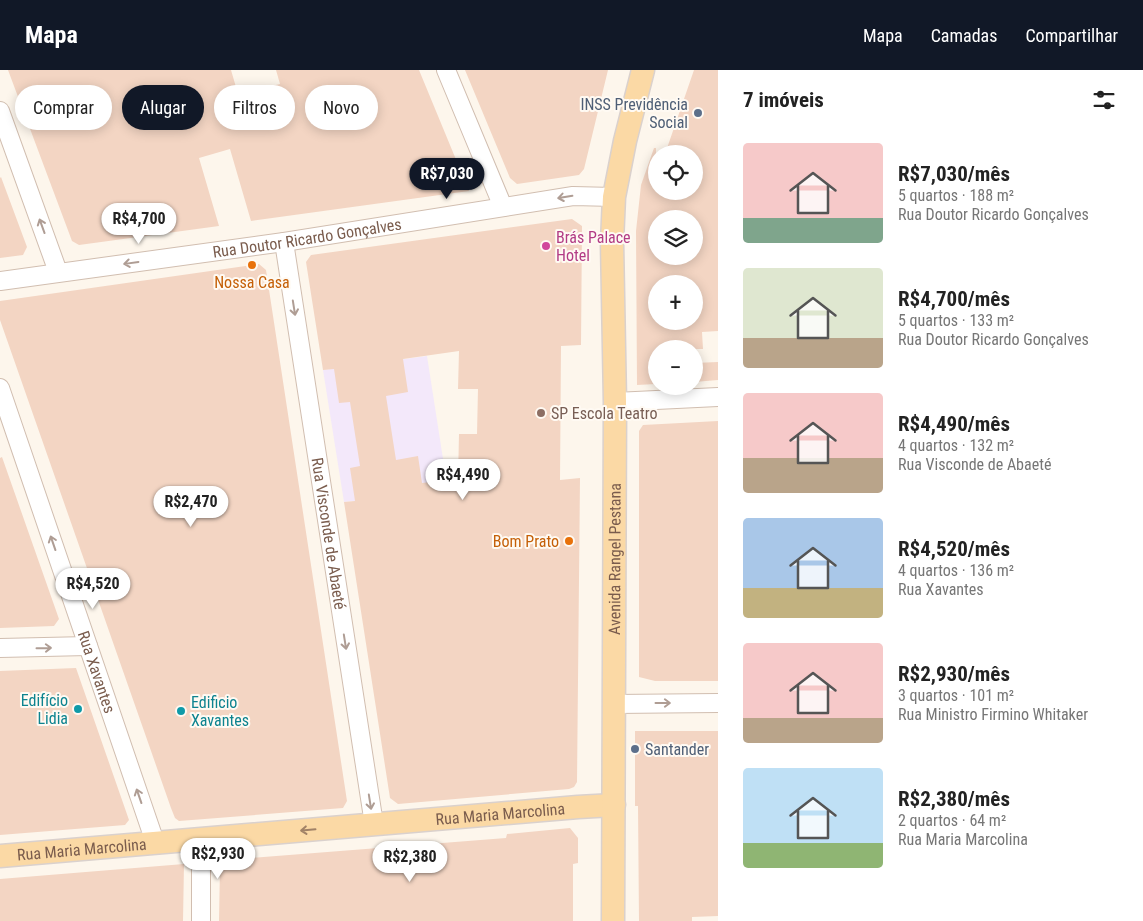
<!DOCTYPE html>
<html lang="pt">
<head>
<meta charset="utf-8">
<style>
  body { margin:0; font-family:"Roboto Condensed",sans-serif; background:#f6f6f6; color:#222; height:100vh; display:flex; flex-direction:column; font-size:19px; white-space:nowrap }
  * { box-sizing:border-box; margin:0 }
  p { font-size:16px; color:#767676 }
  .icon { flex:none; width:28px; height:28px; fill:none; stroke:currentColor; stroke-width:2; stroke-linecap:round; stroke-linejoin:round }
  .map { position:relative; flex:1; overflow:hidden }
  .details { display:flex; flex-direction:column; background:#fff; width:425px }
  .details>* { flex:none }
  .banner { position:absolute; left:15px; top:15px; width:475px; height:45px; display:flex; gap:10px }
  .buttons { position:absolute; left:648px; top:75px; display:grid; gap:10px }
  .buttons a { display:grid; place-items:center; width:55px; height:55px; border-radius:50%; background:#fff; box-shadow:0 2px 12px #0003; font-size:25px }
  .price { position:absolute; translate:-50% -42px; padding:0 11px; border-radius:18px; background:#fff; color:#222; font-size:16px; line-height:32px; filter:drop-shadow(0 1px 2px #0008) }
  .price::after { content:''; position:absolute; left:50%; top:30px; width:15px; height:11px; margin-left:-8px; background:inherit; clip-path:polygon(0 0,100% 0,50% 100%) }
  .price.active { background:#111827; color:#fff }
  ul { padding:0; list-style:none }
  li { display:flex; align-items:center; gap:15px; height:125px; padding:0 25px }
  li span { display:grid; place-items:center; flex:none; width:140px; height:100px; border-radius:5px; color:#555 }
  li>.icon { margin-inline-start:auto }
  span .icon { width:60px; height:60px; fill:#fffc; stroke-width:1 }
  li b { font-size:21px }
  h2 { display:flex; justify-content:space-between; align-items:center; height:60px; padding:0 25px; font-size:21px }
  .chip { padding:0 18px; border-radius:22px; background:#fff; box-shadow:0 2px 12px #0003; font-size:18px; line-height:45px }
  .chip.active { background:#111827; color:#fff }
  header { display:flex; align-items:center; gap:30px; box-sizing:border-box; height:70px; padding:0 25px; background:#111827; color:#fff }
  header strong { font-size:24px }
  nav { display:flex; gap:28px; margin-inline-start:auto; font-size:18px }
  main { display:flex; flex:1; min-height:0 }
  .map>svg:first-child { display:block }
</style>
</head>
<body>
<header>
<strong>Mapa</strong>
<nav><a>Mapa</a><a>Camadas</a><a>Compartilhar</a></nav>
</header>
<main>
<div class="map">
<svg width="718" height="851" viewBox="0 0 718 851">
  <rect width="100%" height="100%" fill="#fdf6ec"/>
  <path fill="#f3e8fa" d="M 427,286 L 448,421 L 344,432 L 323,300 Z"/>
  <path fill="#f3d5c3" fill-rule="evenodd" d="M 8,0 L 231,0 L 238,24 L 280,14 L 276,0 L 419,0 L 469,121 L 251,151 L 230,79 L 199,88 L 219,156 L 79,175 L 72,171 Z
    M 465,0 L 608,0 L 584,99 L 579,105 L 517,114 L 510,108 Z
    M 694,0 L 718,0 L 718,261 L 702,262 L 703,279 L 656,279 L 656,314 L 637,315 L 636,161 L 641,115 L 654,78 L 656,78 L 656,121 L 694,121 L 694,84 L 665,84 ZM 656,149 L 694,149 L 694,186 L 656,186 ZM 656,214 L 694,214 L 694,251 L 656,251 Z
    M 1,107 L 27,177 L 23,185 L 0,188 L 0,108 Z
    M 572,149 L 582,156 L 581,275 L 561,276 L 560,410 L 580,408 L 577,712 L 574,717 L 569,719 L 398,734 L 390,728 L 344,432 L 355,431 L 350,398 L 360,396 L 350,332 L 339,333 L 334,299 L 323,300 L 306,192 L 311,185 ZM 459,281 L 458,319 L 478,319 L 477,364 L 459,364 L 458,409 L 422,413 L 418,386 L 396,390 L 386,326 L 408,322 L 403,289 Z
    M 259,194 L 266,200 L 347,731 L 343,738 L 179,751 L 175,748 L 171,738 L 0,250 L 0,231 Z
    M 718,292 L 718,310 L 694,312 L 694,293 Z
    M 718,351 L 718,611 L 655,611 L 639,607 L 639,361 L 643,355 Z
    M 2,387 L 59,549 L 54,556 L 0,558 L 0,388 Z
    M 76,598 L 129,750 L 125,755 L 0,765 L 0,601 Z
    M 635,661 L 718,661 L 718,846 L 692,847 L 692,851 L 639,851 L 638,736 L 635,736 Z
    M 570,758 L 578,768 L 578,793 L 573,794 L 573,851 L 219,851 L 220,797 L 225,790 L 506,768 L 507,764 Z
    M 184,794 L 183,851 L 0,851 L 0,809 Z"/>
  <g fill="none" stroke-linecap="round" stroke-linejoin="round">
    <g stroke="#d1beb0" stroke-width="20">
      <g id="minor">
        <path d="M 446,0 L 503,137"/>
        <path d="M 0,41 L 58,202"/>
        <path id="s1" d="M 284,172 L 374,754"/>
        <path id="s2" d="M 0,211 L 284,172 L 573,126 L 614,127"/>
        <path id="s3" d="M 0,318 L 155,772"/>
        <path d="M 615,332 L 718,327"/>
        <path d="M 0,578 L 88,576"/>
        <path d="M 614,634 L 718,633"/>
        <path d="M 201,851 L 201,769"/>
      </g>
    </g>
    <g stroke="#dad1cd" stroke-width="25">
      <g id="major">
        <path id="s4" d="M 0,786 L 578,737 L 614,735"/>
        <path id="s5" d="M 613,851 L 615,332 L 612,172 L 614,127 L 625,71 L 643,0"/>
      </g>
    </g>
    <use href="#minor" stroke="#fff" stroke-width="18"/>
    <use href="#major" stroke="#fbd9a5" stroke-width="22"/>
  </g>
  <defs><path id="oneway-shaft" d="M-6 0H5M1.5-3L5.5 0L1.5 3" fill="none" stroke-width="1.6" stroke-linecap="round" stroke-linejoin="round" transform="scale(1.25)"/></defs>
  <g stroke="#af9d94">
    <use href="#oneway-shaft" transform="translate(565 127) rotate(171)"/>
    <use href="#oneway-shaft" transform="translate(42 156) rotate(-110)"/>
    <use href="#oneway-shaft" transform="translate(131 193) rotate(172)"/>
    <use href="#oneway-shaft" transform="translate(294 238) rotate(81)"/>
    <use href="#oneway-shaft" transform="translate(53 473) rotate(-109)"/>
    <use href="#oneway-shaft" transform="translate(345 572) rotate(81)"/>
    <use href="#oneway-shaft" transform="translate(44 578) rotate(-1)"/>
    <use href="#oneway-shaft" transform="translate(663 633)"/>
    <use href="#oneway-shaft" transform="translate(139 726) rotate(-109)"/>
    <use href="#oneway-shaft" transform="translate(370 732) rotate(81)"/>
  </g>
  <use stroke="#a18267" href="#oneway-shaft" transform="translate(308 760) rotate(175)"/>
  <g fill="#5c6f8a" stroke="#fffaf3" stroke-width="2">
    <circle cx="698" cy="43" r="5"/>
    <circle cx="635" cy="679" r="5"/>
  </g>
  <circle fill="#d1479c" stroke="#fffaf3" stroke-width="2" cx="546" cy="176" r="5"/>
  <g fill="#e8710a" stroke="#fffaf3" stroke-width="2">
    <circle cx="252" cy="195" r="5"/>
    <circle cx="569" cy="471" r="5"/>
  </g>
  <circle fill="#8d6e63" stroke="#fffaf3" stroke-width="2" cx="541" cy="343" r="5"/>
  <g fill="#0f9aa8" stroke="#fffaf3" stroke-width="2">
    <circle cx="78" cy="639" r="5"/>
    <circle cx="181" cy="641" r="5"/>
  </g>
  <g text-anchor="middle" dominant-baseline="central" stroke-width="4" stroke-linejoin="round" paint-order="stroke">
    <g font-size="16" fill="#4e5e75" stroke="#fffaf3" text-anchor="end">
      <text x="688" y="34">INSS Previdência<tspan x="688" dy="18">Social</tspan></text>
      <text x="645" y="679" text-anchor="start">Santander</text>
    </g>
    <g font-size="16" fill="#b23c85" stroke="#fffaf3" text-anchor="start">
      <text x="556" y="167">Brás Palace<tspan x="556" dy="18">Hotel</tspan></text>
    </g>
    <g font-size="16" fill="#7a5c4d" stroke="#fffaf3">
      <text stroke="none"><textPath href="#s2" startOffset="310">Rua Doutor Ricardo Gonçalves</textPath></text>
      <text stroke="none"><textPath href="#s1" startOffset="295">Rua Visconde de Abaeté</textPath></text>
      <text stroke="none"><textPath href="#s5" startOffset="362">Avenida Rangel Pestana</textPath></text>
      <text stroke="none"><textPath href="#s3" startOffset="300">Rua Xavantes</textPath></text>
      <text stroke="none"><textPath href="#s4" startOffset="502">Rua Maria Marcolina</textPath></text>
      <text stroke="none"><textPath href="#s4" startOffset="82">Rua Maria Marcolina</textPath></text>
    </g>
    <g font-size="16" fill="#c56008" stroke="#fffaf3">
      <text x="252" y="212">Nossa Casa</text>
      <text x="559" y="471" text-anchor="end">Bom Prato</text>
    </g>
    <g font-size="16" fill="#785e54" stroke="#fffaf3" text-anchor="start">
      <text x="551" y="343">SP Escola Teatro</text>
    </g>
    <g font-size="16" fill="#0d838f" stroke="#fffaf3" text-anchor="end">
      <text x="68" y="630">Edifício<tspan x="68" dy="18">Lidia</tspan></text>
      <text x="191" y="632" text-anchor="start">Edificio<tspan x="191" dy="18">Xavantes</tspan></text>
    </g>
  </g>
</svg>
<div class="buttons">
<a><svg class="icon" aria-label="locate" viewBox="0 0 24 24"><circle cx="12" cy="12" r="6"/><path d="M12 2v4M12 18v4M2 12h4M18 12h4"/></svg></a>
<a><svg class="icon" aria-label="layers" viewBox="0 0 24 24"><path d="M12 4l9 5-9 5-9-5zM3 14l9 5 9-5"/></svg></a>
<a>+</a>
<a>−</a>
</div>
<b class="price active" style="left:447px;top:130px">R$7,030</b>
<b class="price" style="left:139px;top:175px">R$4,700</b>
<b class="price" style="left:463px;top:431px">R$4,490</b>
<b class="price" style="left:191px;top:458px">R$2,470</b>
<b class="price" style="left:93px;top:540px">R$4,520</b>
<b class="price" style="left:218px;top:810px">R$2,930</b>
<b class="price" style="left:410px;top:813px">R$2,380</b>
<div class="banner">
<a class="chip">Comprar</a>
<a class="chip active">Alugar</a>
<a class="chip">Filtros</a>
<a class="chip">Novo</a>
</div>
</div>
<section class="details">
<h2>7 imóveis<svg class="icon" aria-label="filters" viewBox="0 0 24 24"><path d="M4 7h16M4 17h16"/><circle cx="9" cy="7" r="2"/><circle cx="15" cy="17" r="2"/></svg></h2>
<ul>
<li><span style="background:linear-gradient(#f6c9c9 75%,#7fa58c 0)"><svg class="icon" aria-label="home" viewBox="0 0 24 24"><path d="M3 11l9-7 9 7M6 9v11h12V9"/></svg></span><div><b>R$7,030/mês</b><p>5 quartos · 188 m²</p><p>Rua Doutor Ricardo Gonçalves</p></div></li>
<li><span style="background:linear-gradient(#dfe7d0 70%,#b9a48a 0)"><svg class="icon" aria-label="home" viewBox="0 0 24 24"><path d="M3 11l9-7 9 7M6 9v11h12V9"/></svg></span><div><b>R$4,700/mês</b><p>5 quartos · 133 m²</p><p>Rua Doutor Ricardo Gonçalves</p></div></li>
<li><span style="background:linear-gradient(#f6c9c9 65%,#b9a48a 0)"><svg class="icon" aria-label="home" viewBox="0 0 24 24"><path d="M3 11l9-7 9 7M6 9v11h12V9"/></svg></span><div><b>R$4,490/mês</b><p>4 quartos · 132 m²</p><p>Rua Visconde de Abaeté</p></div></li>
<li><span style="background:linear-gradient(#a9c7e8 70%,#c2b280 0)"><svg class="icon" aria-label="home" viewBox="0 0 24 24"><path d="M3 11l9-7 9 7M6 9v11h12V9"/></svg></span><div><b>R$4,520/mês</b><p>4 quartos · 136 m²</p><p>Rua Xavantes</p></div></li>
<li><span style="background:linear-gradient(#f6c9c9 75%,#b9a48a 0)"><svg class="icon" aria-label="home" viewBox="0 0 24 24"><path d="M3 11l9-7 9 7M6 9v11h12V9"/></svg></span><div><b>R$2,930/mês</b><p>3 quartos · 101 m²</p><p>Rua Ministro Firmino Whitaker</p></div></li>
<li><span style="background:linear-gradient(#bfe0f5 75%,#8fb573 0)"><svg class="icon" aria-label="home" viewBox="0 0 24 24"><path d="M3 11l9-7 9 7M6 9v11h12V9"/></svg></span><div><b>R$2,380/mês</b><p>2 quartos · 64 m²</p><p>Rua Maria Marcolina</p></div></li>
</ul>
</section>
</main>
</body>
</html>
